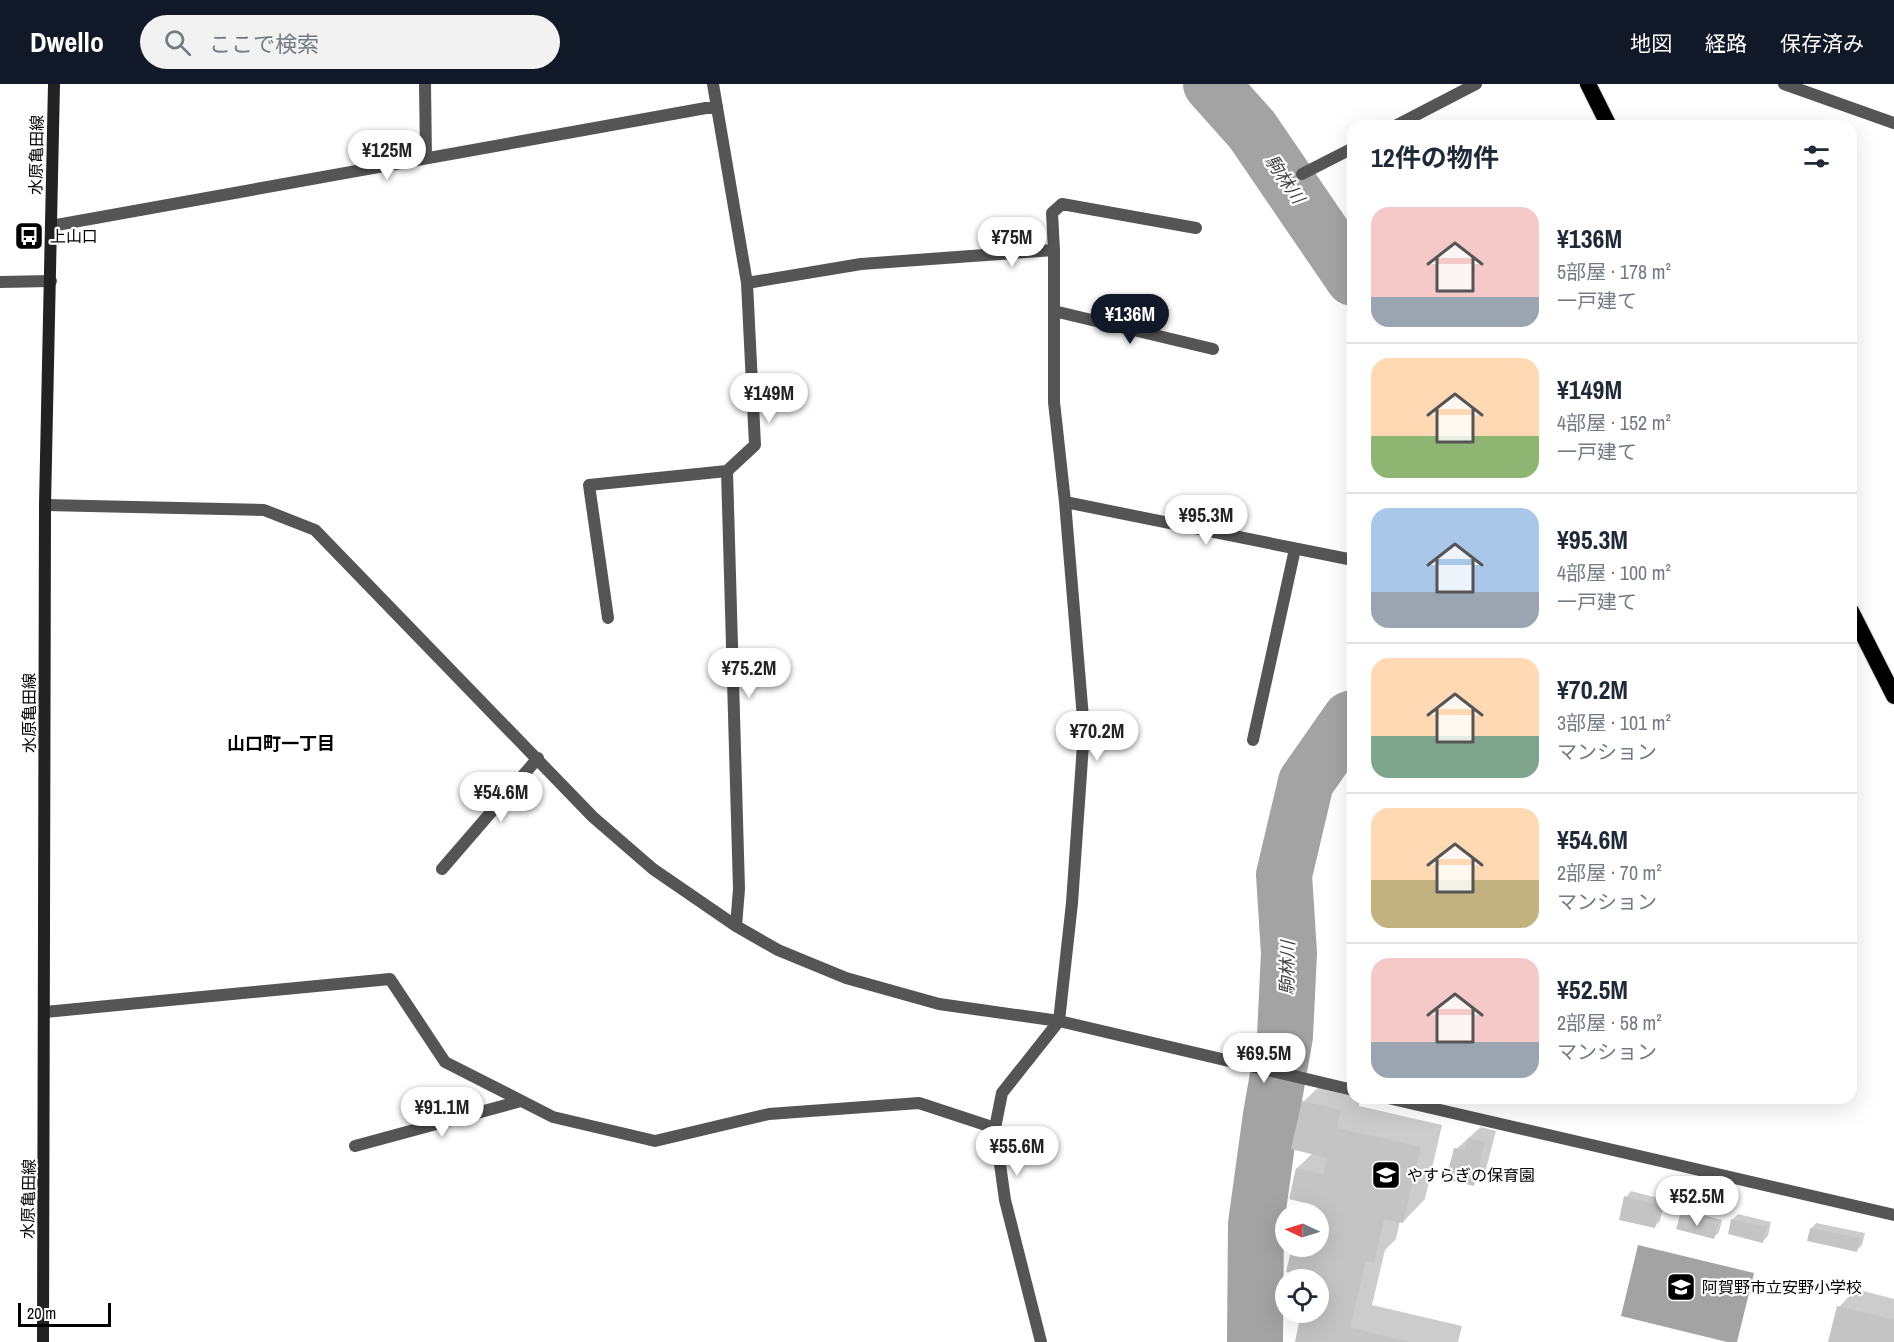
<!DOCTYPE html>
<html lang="ja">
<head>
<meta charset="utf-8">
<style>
  body { margin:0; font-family:"Archivo Narrow","Noto Sans JP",sans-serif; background:#f2f2f3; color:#1f2937; height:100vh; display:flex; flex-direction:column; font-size:22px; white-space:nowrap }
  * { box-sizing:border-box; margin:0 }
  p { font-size:20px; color:#747a83 }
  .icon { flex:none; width:33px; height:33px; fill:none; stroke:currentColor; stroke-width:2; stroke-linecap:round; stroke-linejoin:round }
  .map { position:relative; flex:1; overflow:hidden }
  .panel { position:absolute; left:1347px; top:36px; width:510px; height:984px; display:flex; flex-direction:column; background:#fff; border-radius:18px; box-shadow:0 6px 24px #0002 }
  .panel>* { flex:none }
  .needle { width:39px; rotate:274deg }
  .buttons { position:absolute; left:1275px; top:1119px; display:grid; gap:12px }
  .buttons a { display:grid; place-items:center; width:54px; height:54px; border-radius:50%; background:#fff; box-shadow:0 6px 24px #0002; font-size:30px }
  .scale { position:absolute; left:18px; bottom:15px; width:93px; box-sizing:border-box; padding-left:6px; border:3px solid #000; border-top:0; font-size:16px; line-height:21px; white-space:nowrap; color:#000; -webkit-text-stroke:4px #fff; paint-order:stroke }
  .price { position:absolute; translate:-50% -51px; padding:0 14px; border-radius:21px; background:#fff; color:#222; font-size:20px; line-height:39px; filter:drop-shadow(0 2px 3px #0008) }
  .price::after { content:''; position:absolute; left:50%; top:36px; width:18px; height:14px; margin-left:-9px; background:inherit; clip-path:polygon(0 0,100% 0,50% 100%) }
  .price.selected { background:#111827; color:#fff }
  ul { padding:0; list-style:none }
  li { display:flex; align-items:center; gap:18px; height:150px; padding:0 24px }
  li+li { border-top:2px solid #e0e1e3 }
  li span { display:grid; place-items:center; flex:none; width:168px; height:120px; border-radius:18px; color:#555 }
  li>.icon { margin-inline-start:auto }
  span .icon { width:72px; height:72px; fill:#fffc; stroke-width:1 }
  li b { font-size:26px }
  h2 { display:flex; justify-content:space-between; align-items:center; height:72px; padding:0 24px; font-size:26px }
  header { display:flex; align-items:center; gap:36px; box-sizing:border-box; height:84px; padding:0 30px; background:#111827; color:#fff }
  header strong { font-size:28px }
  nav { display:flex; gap:33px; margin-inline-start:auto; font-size:21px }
  .search { width:420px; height:54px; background:#f2f2f3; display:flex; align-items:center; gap:15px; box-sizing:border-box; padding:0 21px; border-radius:33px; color:#747a83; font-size:22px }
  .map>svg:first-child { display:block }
</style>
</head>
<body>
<header>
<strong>Dwello</strong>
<div class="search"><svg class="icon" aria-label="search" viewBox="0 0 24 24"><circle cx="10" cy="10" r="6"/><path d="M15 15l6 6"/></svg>ここで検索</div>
<nav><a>地図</a><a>経路</a><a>保存済み</a></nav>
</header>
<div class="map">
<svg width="1894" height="1258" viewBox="0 0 1894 1258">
  <rect width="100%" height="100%" fill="#fff"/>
  <path fill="#a3a3a3" d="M 1638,1161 L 1754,1189 L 1737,1258 L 1727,1258 L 1621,1232 Z"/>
  <path fill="#0003" d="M 1326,996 L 1353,1002 L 1353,1014 L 1360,1014 L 1359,1022 L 1442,1041 L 1425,1115 L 1403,1138 L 1400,1137 L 1396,1155 L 1385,1166 L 1372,1221 L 1462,1242 L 1458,1258 L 1296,1258 L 1318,1228 L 1318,1130 L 1301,1130 L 1311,1119 L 1297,1084 L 1313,1069 L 1303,1018 Z
    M 1481,1043 L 1496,1047 L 1485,1089 L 1473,1100 L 1456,1065 Z
    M 1631,1107 L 1665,1116 L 1660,1137 L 1654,1143 L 1626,1113 Z
    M 1687,1127 L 1722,1136 L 1719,1148 L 1714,1153 L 1681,1132 Z
    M 1738,1130 L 1771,1138 L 1768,1152 L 1763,1157 L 1729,1149 L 1733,1135 Z
    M 1816,1139 L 1865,1149 L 1862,1161 L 1857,1166 L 1811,1145 Z
    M 1856,1205 L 1894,1215 L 1894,1258 L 1830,1258 L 1839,1223 Z"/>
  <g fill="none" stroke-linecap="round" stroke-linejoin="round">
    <path stroke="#a3a3a3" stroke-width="56" d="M 1211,0 L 1252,46 L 1353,194
      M 1255,1258 L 1256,1140 L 1271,1031 L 1285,952 L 1289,869 L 1284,791 L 1306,698 L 1350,635 L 1353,634"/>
  </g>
  <path fill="#c4c4c4" d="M 1302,1017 L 1341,1026 L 1337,1044 L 1421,1063 L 1403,1139 L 1384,1135 L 1374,1179 L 1366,1177 L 1350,1243 L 1408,1258 L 1295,1258 L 1301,1228 L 1318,1228 L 1318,1196 L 1309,1196 L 1309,1194 L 1286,1188 L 1292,1162 L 1318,1162 L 1318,1130 L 1316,1130 L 1318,1122 L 1289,1115 L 1296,1084 L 1323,1090 L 1327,1074 L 1291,1065 Z
    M 1468,1054 L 1485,1058 L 1474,1102 L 1446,1095 L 1454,1064 L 1464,1066 Z
    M 1624,1112 L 1660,1121 L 1655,1144 L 1619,1136 Z
    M 1680,1131 L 1718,1141 L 1714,1155 L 1676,1145 Z
    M 1731,1135 L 1767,1143 L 1763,1159 L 1728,1150 Z
    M 1810,1144 L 1860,1154 L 1857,1168 L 1807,1157 Z
    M 1837,1222 L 1894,1236 L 1894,1258 L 1828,1258 Z"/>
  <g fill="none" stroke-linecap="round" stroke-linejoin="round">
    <g stroke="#dbdbdb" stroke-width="18">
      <path id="trunk" d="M 1588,0 L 1609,42
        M 1851,527 L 1894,612"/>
    </g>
    <path stroke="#555" stroke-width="12" d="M 425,0 L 426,74
      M 1784,0 L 1894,39
      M 1395,42 L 1476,0
      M 1302,90 L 1353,64
      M 51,142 L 717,22
      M 1054,166 L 1052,129 L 1062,120 L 1196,144
      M 0,198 L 51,197
      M 747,199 L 861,180 L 1054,166 L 1054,318 L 1065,418 L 1084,646 L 1072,819 L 1059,937 L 1002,1009 L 995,1044 L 1005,1116 L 1041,1258
      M 1054,227 L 1213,265
      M 727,387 L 739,805 L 736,842
      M 1065,418 L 1353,476
      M 45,421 L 264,426 L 315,446 L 593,733 L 653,785 L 736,842 L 778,866 L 846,894 L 939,920 L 1059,937 L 1353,1006
      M 608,534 L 589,401 L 727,387 L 755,361 L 747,199 L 713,0
      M 1253,656 L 1295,465
      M 442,785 L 538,674
      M 45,928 L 390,895 L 445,978 L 553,1033 L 655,1057 L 769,1030 L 919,1019 L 995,1044
      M 1388,1014 L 1894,1131
      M 355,1062 L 521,1017"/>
    <path stroke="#222" stroke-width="12" d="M 43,1258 L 45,421 L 54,0"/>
    <use href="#trunk" stroke="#000" stroke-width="16"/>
  </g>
  <defs>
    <g id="bus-square" transform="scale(1.5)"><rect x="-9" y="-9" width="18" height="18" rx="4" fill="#000" stroke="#fff"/><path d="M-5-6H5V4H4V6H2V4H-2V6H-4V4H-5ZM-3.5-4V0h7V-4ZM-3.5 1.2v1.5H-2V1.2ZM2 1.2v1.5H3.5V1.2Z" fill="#fff"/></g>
    <g id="school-square" transform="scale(1.5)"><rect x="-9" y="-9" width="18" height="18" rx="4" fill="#000" stroke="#fff"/><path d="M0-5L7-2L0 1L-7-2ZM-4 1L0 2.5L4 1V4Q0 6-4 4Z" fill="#fff"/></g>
  </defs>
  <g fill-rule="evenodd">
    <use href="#bus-square" x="29" y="152"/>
    <use href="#school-square" x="1386" y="1091"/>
    <use href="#school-square" x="1681" y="1203"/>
  </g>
  <g text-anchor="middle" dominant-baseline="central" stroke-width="4.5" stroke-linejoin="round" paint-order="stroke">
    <g font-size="16" fill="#000" stroke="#fff">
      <text transform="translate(36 71) rotate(-89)">水原亀田線</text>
      <text transform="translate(29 629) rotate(-90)">水原亀田線</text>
      <text transform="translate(28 1115) rotate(-89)">水原亀田線</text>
    </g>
    <g font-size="16" fill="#000" stroke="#fff" text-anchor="start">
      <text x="50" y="152">上山口</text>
      <text x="1407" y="1091">やすらぎの保育園</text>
      <text x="1702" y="1203">阿賀野市立安野小学校</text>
    </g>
    <g font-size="18" font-style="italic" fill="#444" stroke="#fff">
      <text transform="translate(1285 95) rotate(56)">駒林川</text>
      <text transform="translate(1287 884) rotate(-89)">駒林川</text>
    </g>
    <g font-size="18" font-weight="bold" fill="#000" stroke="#fff">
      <text x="281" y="659">山口町一丁目</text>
    </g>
  </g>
</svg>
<div class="buttons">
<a><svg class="needle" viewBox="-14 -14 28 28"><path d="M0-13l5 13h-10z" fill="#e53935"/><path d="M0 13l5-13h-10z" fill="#747a83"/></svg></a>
<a><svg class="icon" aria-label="locate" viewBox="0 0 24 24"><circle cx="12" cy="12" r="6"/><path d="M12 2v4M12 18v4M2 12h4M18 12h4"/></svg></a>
</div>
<div class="scale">20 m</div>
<b class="price" style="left:387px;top:97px">¥125M</b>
<b class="price" style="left:1012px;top:184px">¥75M</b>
<b class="price selected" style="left:1130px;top:261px">¥136M</b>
<b class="price" style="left:769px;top:340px">¥149M</b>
<b class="price" style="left:1206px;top:462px">¥95.3M</b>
<b class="price" style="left:749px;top:615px">¥75.2M</b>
<b class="price" style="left:1097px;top:678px">¥70.2M</b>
<b class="price" style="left:501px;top:739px">¥54.6M</b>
<b class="price" style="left:1264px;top:1000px">¥69.5M</b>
<b class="price" style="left:442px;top:1054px">¥91.1M</b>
<b class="price" style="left:1017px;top:1093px">¥55.6M</b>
<b class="price" style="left:1697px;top:1143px">¥52.5M</b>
<section class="panel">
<h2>12件の物件<svg class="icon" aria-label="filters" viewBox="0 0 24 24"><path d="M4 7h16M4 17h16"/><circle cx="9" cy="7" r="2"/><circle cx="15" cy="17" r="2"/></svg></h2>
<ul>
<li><span style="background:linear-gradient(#f6c9c9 75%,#9aa5b1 0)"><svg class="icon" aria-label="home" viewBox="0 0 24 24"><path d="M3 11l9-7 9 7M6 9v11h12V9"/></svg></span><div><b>¥136M</b><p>5部屋 · 178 m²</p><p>一戸建て</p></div></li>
<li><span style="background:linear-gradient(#ffd9b3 65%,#8fb573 0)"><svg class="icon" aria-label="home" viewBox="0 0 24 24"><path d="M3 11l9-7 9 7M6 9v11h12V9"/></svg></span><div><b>¥149M</b><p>4部屋 · 152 m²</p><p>一戸建て</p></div></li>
<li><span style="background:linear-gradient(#a9c7e8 70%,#9aa5b1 0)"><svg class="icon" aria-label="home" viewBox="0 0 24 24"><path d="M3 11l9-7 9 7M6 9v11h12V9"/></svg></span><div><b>¥95.3M</b><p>4部屋 · 100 m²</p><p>一戸建て</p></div></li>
<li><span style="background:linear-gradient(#ffd9b3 65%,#7fa58c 0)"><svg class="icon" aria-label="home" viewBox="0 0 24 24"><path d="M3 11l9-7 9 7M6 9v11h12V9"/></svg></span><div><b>¥70.2M</b><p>3部屋 · 101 m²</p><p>マンション</p></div></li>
<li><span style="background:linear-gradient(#ffd9b3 60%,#c2b280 0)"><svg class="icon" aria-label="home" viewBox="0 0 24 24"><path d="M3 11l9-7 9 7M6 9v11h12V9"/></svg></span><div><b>¥54.6M</b><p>2部屋 · 70 m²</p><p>マンション</p></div></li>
<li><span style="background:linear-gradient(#f6c9c9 70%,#9aa5b1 0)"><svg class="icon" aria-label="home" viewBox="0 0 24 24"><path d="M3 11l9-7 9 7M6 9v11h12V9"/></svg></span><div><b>¥52.5M</b><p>2部屋 · 58 m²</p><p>マンション</p></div></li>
</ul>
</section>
</div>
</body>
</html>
